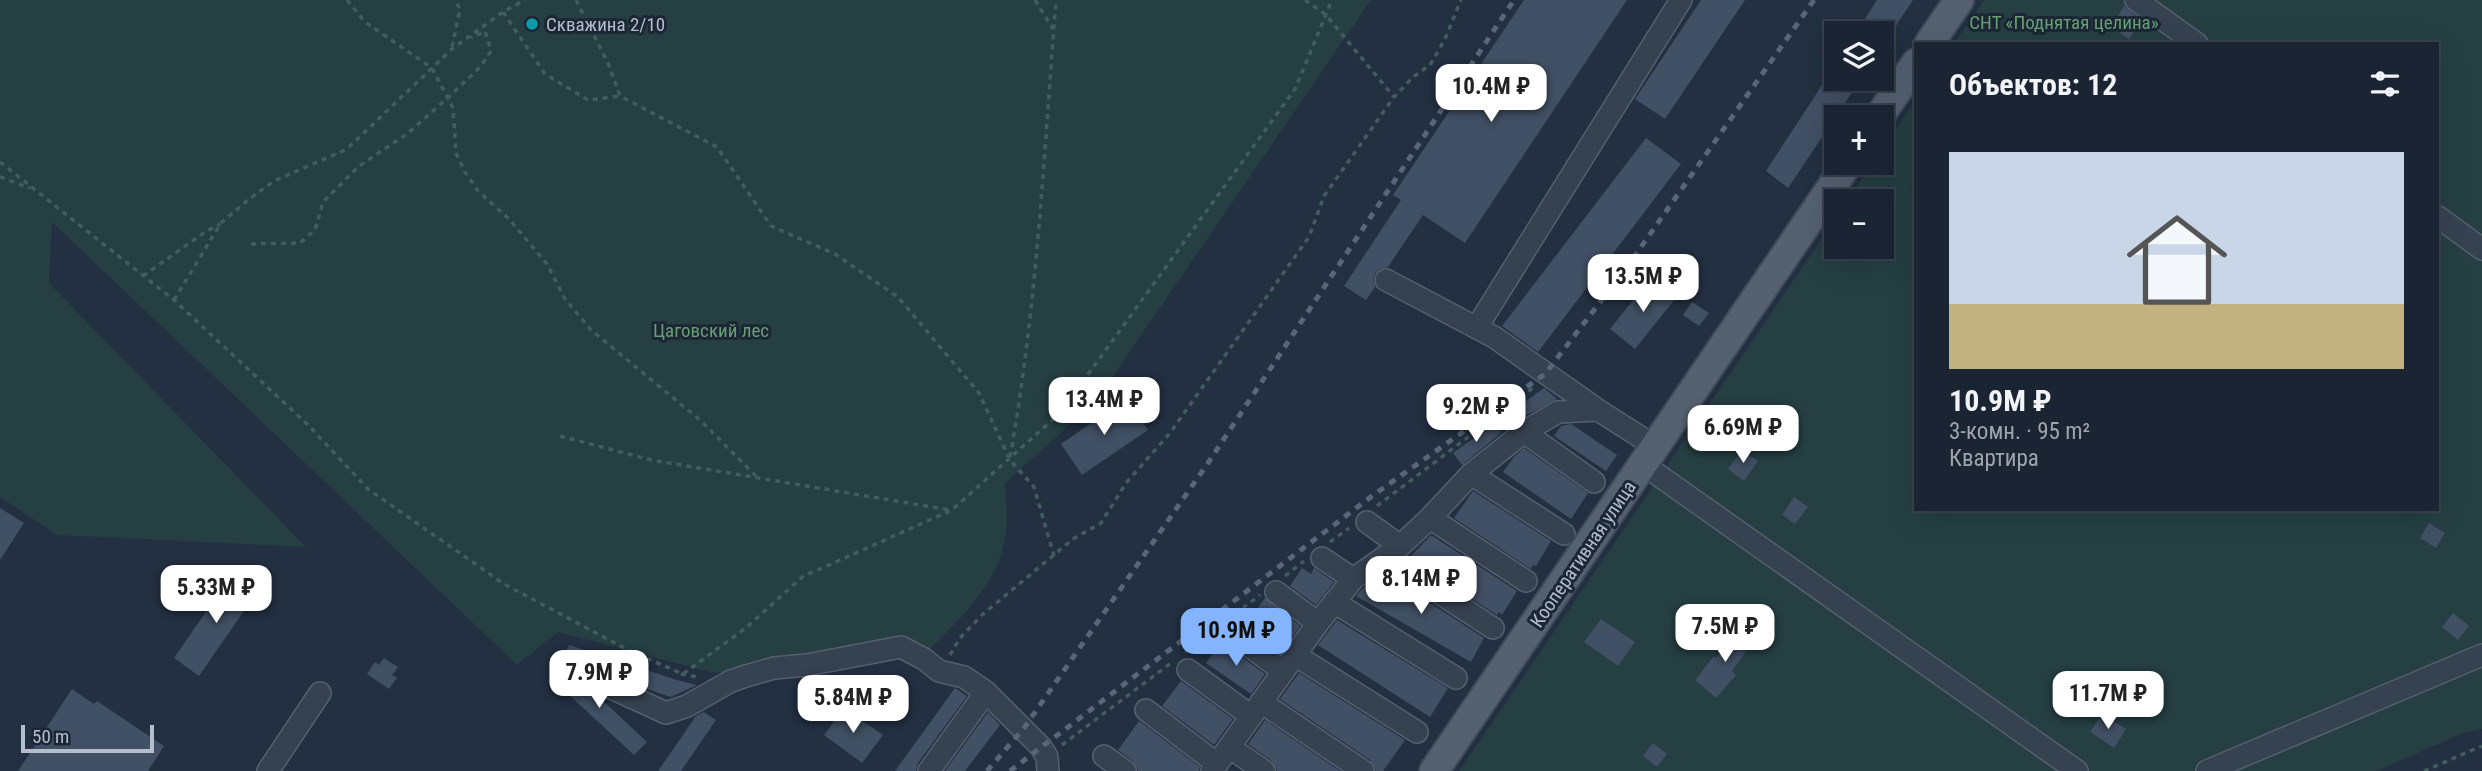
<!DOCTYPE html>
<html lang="ru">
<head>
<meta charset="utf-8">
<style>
  body { margin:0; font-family:"Roboto Condensed",sans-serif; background:#232c3a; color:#f1f3f6; height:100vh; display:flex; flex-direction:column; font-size:26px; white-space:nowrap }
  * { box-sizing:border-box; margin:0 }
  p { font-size:23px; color:#9fa4ac }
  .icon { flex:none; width:38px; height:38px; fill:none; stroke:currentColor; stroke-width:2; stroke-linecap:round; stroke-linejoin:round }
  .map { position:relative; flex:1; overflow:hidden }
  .panel { position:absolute; left:1914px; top:42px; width:525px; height:469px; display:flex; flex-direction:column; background:#1a2432; border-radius:0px; box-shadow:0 7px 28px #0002,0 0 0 2px #38414d }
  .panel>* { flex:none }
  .controls { position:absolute; left:1824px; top:21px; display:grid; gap:14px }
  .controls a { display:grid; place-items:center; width:70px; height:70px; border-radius:0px; background:#1a2432; box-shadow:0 7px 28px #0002,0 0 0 2px #38414d; font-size:35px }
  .scale { position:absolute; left:21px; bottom:18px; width:133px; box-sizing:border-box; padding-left:7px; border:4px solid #b4bdcc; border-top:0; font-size:19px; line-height:24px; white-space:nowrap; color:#b4bdcc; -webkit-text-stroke:5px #1c2736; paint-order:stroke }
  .price { position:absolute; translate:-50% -60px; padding:0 16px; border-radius:14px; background:#fff; color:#222; font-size:23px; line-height:46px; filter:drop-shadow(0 2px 4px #0008) }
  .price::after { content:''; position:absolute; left:50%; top:42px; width:21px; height:16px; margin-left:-10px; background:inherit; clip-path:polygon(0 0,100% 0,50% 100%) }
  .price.current { background:#85b4ff; color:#111 }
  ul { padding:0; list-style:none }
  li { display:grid; align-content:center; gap:14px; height:371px; padding:0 35px }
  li+li { border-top:2px solid #38414d }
  li span { display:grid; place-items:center; height:217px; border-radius:0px; color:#555 }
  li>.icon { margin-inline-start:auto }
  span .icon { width:126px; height:126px; fill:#fffc; stroke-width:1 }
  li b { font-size:30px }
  h2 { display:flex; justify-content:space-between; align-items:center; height:84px; padding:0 35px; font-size:30px }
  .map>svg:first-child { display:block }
</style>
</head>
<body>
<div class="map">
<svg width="2482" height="771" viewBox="0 0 2482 771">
  <rect width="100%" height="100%" fill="#233042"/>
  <path fill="#253f43" d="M 0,0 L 1371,0 L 1096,401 L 1005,483 C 1005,495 1007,508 1007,521 C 1005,579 963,616 924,655 L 873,641 L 795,660 L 714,673 L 558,632 L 517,665 L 52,222 L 49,283 L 306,547 L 57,535 L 0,497 Z
    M 1984,0 L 2129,0 L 2190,44 L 1954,44 Z
    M 2148,0 L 2482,0 L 2482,240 L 2438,208 L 2438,44 L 2209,44 Z
    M 1916,99 L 1916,509 L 2438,509 L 2438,224 L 2482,256 L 2482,729 L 2463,733 L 2377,771 L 1459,771 L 1836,218 L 1836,247 L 1881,247 L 1881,201 L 1847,201 L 1873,163 L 1881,163 L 1881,151 Z"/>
  <path fill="#415064" d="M 1524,0 L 1627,0 L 1465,243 L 1423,215 L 1388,267 L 1380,269 L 1375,273 L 1373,280 L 1375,287 L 1366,300 L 1344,286 L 1401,200 L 1393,195 Z
    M 1701,0 L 1745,0 L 1665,119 L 1635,99 Z
    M 1877,0 L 1913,0 L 1891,33 L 1856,33 Z
    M 2124,6 L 2141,20 L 2129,39 L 2111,27 Z
    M 1826,79 L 1861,79 L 1788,188 L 1766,171 Z
    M 1646,138 L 1681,164 L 1538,352 L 1502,326 Z
    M 1650,279 L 1675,299 L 1635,349 L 1610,329 Z
    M 1692,302 L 1709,313 L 1699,326 L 1683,315 Z
    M 1544,388 L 1557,399 L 1525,416 L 1515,409 Z
    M 1126,399 L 1148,430 L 1082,475 L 1061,444 Z
    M 1571,424 L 1617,455 L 1606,471 L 1554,436 L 1561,426 Z
    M 1492,425 L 1502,432 L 1462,465 L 1453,453 Z
    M 1524,448 L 1588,493 L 1571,519 L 1503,472 L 1514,457 Z
    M 1742,450 L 1758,461 L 1744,481 L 1728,469 Z
    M 1473,491 L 1551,541 L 1536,566 L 1533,565 L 1531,569 L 1454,518 Z
    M 1794,497 L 1808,507 L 1795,524 L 1782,515 Z
    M 0,508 L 24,523 L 0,560 Z
    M 2429,523 L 2445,533 L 2436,548 L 2420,538 Z
    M 1431,535 L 1517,591 L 1502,615 L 1499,612 L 1497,615 L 1409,558 Z
    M 1302,568 L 1311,574 L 1314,568 L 1334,582 L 1316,605 L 1290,586 Z
    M 1384,573 L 1484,638 L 1471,662 L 1356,596 L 1362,589 L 1370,583 L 1373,585 L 1377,578 Z
    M 232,574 L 257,592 L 199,676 L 174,658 Z
    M 1265,598 L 1300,626 L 1281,653 L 1245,626 Z
    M 2453,613 L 2469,626 L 2458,640 L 2442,627 Z
    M 1601,619 L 1635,642 L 1618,666 L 1584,642 Z
    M 1337,620 L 1448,688 L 1430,717 L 1318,645 Z
    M 1737,628 L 1754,640 L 1732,671 L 1736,675 L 1716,698 L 1695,680 L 1714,656 L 1716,658 Z
    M 1221,642 L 1265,674 L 1251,694 L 1206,663 Z
    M 569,645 L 677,680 L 697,685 L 671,697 L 638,686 L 599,668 L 588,668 L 563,660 Z
    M 384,658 L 398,667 L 392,675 L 397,678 L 389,689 L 367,674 L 375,662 L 379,665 Z
    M 562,663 L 581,680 L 584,688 L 598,696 L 647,742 L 634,755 L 554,681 Z
    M 1299,673 L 1405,740 L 1383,771 L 1376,771 L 1370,760 L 1280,699 Z
    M 1181,681 L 1233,719 L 1214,745 L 1162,706 Z
    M 955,688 L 967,696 L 918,763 L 916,771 L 895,771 Z
    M 72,689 L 94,704 L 97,701 L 164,746 L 148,771 L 18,771 Z
    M 844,708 L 883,735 L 862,763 L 824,735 Z
    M 704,712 L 716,720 L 681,771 L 658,771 L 696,716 Z
    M 988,712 L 1000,725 L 965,771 L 945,771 Z
    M 2102,714 L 2126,729 L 2114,748 L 2090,732 Z
    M 1265,720 L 1340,771 L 1277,771 L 1272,761 L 1248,744 Z
    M 1139,721 L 1200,767 L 1199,771 L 1138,771 L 1133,761 L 1118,750 Z
    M 1653,743 L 1667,754 L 1657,767 L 1643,756 Z"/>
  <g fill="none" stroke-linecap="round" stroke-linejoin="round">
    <g stroke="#55606f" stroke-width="24">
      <path id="minor" d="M 2136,0 L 2197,44
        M 2438,217 L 2482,249
        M 1386,280 L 1494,337 L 1598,410 L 1656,447
        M 1477,327 L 1681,0
        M 1524,432 L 1594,482
        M 1644,465 L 2077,771
        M 1471,474 L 1564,534
        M 1430,518 L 1526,581
        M 1367,522 L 1400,546
        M 1384,557 L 1493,628
        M 1322,558 L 1353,579
        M 1276,592 L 1318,623
        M 1334,602 L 1456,678
        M 1229,631 L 1283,671
        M 1295,655 L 1417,732
        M 1188,670 L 1251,716
        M 594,680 L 666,713 L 687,706 L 731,681 L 746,676 L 774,668 L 807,665 L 901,647 L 924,659 L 939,671 L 964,677 L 986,692 L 1041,747 L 1047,757 L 1048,771
        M 1261,702 L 1363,771
        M 1146,710 L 1217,764
        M 1229,747 L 1264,771
        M 1104,756 L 1125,771
        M 268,771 L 320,693
        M 929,771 L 986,692
        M 1212,771 L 1318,623 L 1353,579 L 1400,546 L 1430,518 L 1471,474 L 1524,432 L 1558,412 L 1598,410
        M 2207,771 L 2482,655"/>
    </g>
    <g stroke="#414b5a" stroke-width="32">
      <path id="major" d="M 1929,44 L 1959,0
        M 1879,117 L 1916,63
        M 1434,771 L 1848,163"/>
    </g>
    <path stroke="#435c5f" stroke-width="3.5" stroke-dasharray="5 5" stroke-linecap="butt" d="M 347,0 L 365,22 L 432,68 L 453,108 L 456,153 L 465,172 L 478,191 L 509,219 L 547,264 L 565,299 L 591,330 L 700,420 L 758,478
      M 576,0 L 608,63 L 620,96 L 717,147 L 771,226 L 835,254 L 898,297 L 979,393 L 1010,460 L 1034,487 L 1054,556
      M 1035,0 L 1053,29
      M 1305,0 L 1326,15 L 1394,97
      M 503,12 L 545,74 L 588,100 L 620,96
      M 452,47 L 460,9 L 455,0
      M 0,162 L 174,300 L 308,425 L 368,489 L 504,584 L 630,651 L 683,674 L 747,627 L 802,577 L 952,510 L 1060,413 L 1295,89 L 1332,0
      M 0,177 L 30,188
      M 251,244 L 300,243 L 315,230 L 323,202 L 359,166 L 407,134 L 451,95 L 480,67 L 491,51 L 485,31 L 471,38
      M 143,276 L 205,232 L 220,224
      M 174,300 L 221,223 L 248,200 L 274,181 L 347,149 L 452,49 L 503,12 L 525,0
      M 560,436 L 651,460 L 950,510
      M 1010,457 C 1037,307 1044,153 1056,0
      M 1377,506 L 1533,388
      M 1330,542 L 1349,528
      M 1285,576 L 1304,561
      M 1235,614 L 1260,595
      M 1185,652 L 1212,631
      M 950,655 L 960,638 L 982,615 L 1073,539 L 1101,523 L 1126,483 L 1170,433 L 1309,237 L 1324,196 L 1394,97 L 1413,77 L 1430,65 L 1445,39 L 1461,0
      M 681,674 L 698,677
      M 1062,745 L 1171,663
      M 2424,771 L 2482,746"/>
    <use href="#minor" stroke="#374251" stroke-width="21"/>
    <use href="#major" stroke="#556171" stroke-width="28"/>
    <path stroke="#596679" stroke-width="5" stroke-dasharray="7 7" stroke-linecap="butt" d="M 987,771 L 1024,728 L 1208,463 L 1514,0
      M 1010,771 L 1372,496 L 1545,374 L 1627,267 L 1814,0"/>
  </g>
  <circle fill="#0f9aa8" stroke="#1c2736" stroke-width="2.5" cx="532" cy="24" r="7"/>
  <g text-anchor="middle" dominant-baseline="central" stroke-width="6" stroke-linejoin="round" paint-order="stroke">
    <g font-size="19" fill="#689f75" stroke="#1c2736">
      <text x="2064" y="22">СНТ «Поднятая целина»</text>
      <text x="711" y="330">Цаговский лес</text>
    </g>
    <g font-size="19" fill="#b4bdcc" stroke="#1c2736" text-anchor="start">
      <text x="546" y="24">Скважина 2/10</text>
    </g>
    <g font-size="19" fill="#b4bdcc" stroke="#1c2736">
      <text transform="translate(1583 554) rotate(-56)">Кооперативная улица</text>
    </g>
  </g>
</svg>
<div class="controls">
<a><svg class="icon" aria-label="layers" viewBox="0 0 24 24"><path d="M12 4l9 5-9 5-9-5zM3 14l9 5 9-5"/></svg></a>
<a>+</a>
<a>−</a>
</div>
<div class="scale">50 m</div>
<b class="price" style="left:1491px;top:124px">10.4M ₽</b>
<b class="price" style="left:1643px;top:314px">13.5M ₽</b>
<b class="price" style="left:1104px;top:437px">13.4M ₽</b>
<b class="price" style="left:1476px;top:444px">9.2M ₽</b>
<b class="price" style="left:1743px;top:465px">6.69M ₽</b>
<b class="price" style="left:1421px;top:616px">8.14M ₽</b>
<b class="price" style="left:216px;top:625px">5.33M ₽</b>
<b class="price" style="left:1725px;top:664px">7.5M ₽</b>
<b class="price current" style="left:1236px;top:668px">10.9M ₽</b>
<b class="price" style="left:599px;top:710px">7.9M ₽</b>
<b class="price" style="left:2108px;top:731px">11.7M ₽</b>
<b class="price" style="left:853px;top:735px">5.84M ₽</b>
<section class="panel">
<h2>Объектов: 12<svg class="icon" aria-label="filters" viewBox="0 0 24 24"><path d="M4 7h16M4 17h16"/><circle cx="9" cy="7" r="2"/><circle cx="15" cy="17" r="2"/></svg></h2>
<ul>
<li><span style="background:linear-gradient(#c9d6e8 70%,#c2b280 0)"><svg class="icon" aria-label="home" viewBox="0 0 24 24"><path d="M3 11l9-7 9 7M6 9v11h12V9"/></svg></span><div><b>10.9M ₽</b><p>3-комн. · 95 m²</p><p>Квартира</p></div></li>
</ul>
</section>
</div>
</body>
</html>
